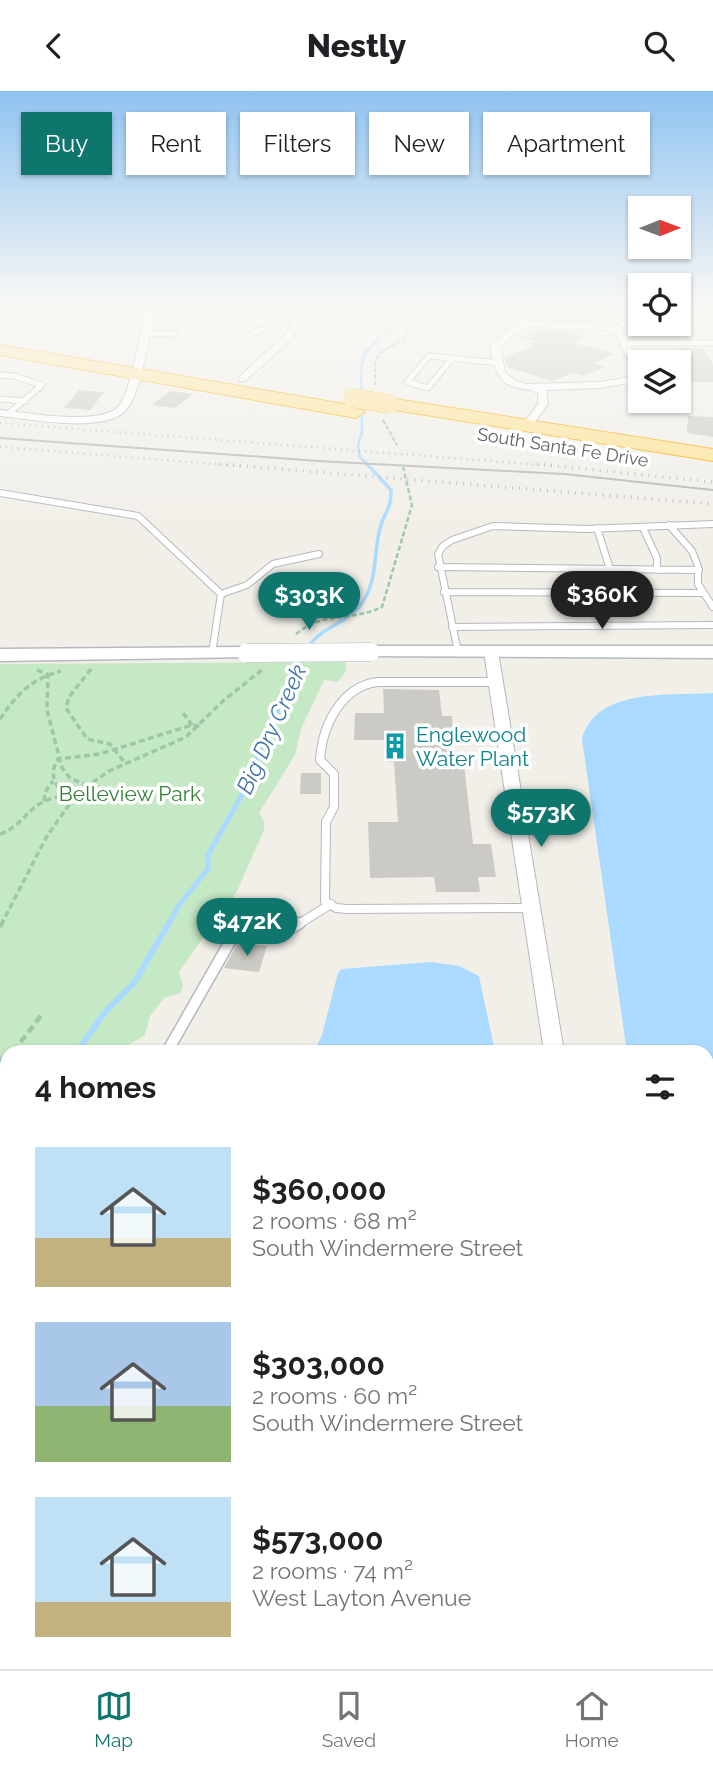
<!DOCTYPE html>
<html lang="en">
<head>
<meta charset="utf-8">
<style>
  body { margin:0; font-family:Raleway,sans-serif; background:#f2f2f2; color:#202124; height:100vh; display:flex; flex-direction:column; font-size:26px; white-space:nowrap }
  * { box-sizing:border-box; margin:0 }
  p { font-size:23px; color:#757577 }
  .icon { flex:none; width:38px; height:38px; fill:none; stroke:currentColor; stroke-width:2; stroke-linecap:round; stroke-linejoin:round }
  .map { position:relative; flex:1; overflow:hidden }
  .sheet { position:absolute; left:0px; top:954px; width:714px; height:625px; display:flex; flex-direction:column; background:#fff; border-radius:21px 21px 0 0; box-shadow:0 2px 5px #0004 }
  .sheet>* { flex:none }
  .hud { position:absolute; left:21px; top:21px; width:672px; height:63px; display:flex; gap:14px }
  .needle { width:46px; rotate:89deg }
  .buttons { position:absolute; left:628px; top:105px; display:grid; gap:14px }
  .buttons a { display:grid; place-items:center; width:63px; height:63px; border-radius:0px; background:#fff; box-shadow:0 2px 5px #0004; font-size:35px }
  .price { position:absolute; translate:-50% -60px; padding:0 16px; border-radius:24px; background:#0f766e; color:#fff; font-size:23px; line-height:46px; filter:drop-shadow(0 2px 4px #0008) }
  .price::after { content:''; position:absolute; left:50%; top:42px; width:21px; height:16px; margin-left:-10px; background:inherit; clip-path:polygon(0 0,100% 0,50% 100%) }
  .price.on { background:#222; color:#fff }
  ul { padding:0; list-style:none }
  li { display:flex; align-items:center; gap:21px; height:175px; padding:0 35px }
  li span { display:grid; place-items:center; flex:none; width:196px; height:140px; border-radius:0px; color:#555 }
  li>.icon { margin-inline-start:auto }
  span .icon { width:84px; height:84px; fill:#fffc; stroke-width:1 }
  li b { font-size:30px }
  h2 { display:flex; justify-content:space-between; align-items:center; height:84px; padding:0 35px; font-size:30px }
  .tag { padding:0 24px; border-radius:0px; background:#fff; box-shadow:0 2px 5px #0004; font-size:24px; line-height:63px }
  .tag.on { background:#0f766e; color:#fff }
  header { display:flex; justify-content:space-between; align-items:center; height:91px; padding:0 35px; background:#fff; font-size:32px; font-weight:800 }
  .tabs { display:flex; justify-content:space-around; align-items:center; height:98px; border-top:2px solid #e0e0e0; background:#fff; font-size:19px; color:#757577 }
  .tabs a { display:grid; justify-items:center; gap:4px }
  .tabs .on { color:#0f766e }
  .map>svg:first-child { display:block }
</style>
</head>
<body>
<header><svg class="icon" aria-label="back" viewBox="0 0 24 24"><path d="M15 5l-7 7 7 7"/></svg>Nestly<svg class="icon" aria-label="search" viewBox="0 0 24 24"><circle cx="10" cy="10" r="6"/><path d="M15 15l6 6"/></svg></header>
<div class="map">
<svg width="713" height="1578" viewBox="0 0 713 1578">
  <rect width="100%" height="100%" fill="#f1efe8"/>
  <path fill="#c5e8c5" d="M 346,571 L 346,580 L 338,591 L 324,589 L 301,638 L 295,664 L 259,722 L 264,730 L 264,739 L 237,800 L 210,842 L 204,845 L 179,881 L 183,896 L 180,902 L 164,907 L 150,925 L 145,944 L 117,961 L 7,961 L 7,1034 L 3,1035 L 7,1044 L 7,1286 L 0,1295 L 0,573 Z"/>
  <path fill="#aadaff" d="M 713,602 L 713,1090 L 707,1092 L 707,961 L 627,961 L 582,648 C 596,596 670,605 713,602 Z
    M 431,871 L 459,875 L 479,885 L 495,961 L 314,961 L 322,944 L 338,882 L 342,878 Z"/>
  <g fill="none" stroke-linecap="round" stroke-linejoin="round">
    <path stroke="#aadaff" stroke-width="2.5" d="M 369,375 L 360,366 L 358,354 L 362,341 L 361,278 L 364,263 L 406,221 L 427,216"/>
    <path stroke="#aadaff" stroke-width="3.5" d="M 309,556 C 318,538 345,533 359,516 C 380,490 372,462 381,434 C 386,418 391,419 391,399 L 367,373
      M 297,577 L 304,565"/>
    <path stroke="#aadaff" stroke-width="5" d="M 168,834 L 179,814 L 208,778 L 208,764 L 249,691 L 258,663 L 298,575"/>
    <path stroke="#aadaff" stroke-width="6" d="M 77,961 L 105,921 L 134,892 L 169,832
      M 0,1012 L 7,1008
      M 707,1159 L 713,1153"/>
    <path stroke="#aadaff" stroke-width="8" d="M 0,1283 L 7,1285"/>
  </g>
  <path fill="#cccac5" d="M 540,239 L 582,241 L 572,244 L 586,245 L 572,251 L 615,263 L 594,272 L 606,276 L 583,285 L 572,282 L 552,290 L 507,276 L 505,266 L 534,255 L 527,253 L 535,250 L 521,246 Z
    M 679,257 L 702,257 L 713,273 L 713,291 L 686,291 L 679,278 Z
    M 79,299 L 104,301 L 90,319 L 64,317 Z
    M 170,300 L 193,303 L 175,317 L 152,314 Z
    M 688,325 L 713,326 L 713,346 L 687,342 Z
    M 383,598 L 439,599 L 442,625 L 452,625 L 453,641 L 445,640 L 449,674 L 464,674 L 473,753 L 491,753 L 496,786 L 478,786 L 480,801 L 436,801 L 434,786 L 370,787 L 368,731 L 398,731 L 394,671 L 387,671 L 386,649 L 354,649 L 355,622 L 384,622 Z
    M 301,682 L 321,682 L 321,703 L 300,703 Z
    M 238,852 L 267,855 L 259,881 L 224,877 Z"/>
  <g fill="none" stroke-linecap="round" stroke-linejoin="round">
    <g stroke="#b5b8bc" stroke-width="7">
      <path id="lane-far3" d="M 512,225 L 640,224
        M 271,230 L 173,230 L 175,220 L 280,219
        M 613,237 L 640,227
        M 147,242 L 174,243
        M 253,242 L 265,237 L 272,228
        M 625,252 L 713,252
        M 429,265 L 452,267 L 428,297 L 407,291 Z
        M 452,267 L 498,272
        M 0,284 L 14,285 L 42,294 L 8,323
        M 0,308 L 25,310"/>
    </g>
    <g stroke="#b5b8bc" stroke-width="8">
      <path id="lane-far2" d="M 0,402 L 138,425 L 221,503 L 212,562
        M 669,434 L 692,460 L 698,475 L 698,493 L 713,516
        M 597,437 L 610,478
        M 643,437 L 657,467 L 657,479
        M 438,476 L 699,479
        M 444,501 L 702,502
        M 221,503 L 247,494 L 273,473 L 319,463
        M 452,536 L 713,534
        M 458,561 L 438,463 L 443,455 L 452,449 L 493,435 L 587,438 L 713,433"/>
    </g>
    <g stroke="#b5b8bc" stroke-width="10">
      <path id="lane-far1" d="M 496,591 L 377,591 C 341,596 322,635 320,669 L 334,683 L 334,716 L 326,731 L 325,810 L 336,817 L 347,818 L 531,817
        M 297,834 L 331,813"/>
    </g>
    <g stroke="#b5b8bc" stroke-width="13">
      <path id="lane" d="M 167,961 L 236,840 L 277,846 L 300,832"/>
    </g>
    <g stroke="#b5b8bc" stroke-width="2">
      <path id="street" d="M 0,216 L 155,216 C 150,239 141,304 126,319 C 105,343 29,328 0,325 L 0,319 C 25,321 100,336 119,315 C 130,303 141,240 145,221 L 0,221 Z
        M 301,216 L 309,216 L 291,249 L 245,290 L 239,290 L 239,286 L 284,245 Z
        M 363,216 L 390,216 L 375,221 Z
        M 509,216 L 517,216 L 517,224 L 529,231 L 611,233 L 622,238 L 640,274 L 640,290 L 600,297 L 546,299 L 548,313 L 530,338 L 522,338 L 521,336 L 538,313 L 538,303 C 532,298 529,299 522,298 C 498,295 494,276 490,256 L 512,235 L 520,233 L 508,225 ZM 531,236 L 609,239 L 615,242 L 635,285 L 600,291 L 527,293 L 516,290 L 505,281 L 500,257 L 518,239 Z
        M 491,557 L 498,561 L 564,961 L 544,961 L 484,561 Z
        M 713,1197 L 713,1222 L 707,1225 L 707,1199 Z
        M 707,1482 L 713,1482 L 713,1510 L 707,1510 Z
        M 0,1499 L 7,1499 L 7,1527 L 0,1527 Z
        M 640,1572 L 670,1572 L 672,1578 L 642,1578 Z"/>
    </g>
    <g stroke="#b6babf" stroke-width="3">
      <path id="secondary" d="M 371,555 L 713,555 L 713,567 L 364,565 L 361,561 L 364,557 Z
        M 246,556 L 256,562 L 253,566 L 0,570 L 0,558 Z"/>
    </g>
    <g stroke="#f9ab00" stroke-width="2">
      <path id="highway" d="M 0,254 L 356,315 L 365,321 L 356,327 L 0,264 Z
        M 389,307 L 713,358 L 713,370 L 382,317 L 380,313 L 382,309 Z"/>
    </g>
    <path stroke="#9cc7a9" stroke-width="2" stroke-dasharray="4.5 2" stroke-linecap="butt" d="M 393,223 L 417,227
      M 375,294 L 375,273 L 379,263 L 404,247 L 414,231 L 443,216
      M 383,329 L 397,354"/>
    <path stroke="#9cc7a9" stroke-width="2.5" stroke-dasharray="5 2.5" stroke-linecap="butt" d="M 296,543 C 325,519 351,531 382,516 L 412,414 L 403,376"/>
    <path stroke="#9cc7a9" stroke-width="3.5" stroke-dasharray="6 3.5" stroke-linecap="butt" d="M 91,578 L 69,606 L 66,617 L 87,648 L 110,653 L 126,673
      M 37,579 L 47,583 L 48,587 L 47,619 L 62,677 L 70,687 L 88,695
      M 183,622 L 192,634
      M 0,628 C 17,603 31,588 61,580
      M 73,709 C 57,699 47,686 58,668 L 100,663 L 192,634 L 200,635
      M 44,710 L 45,701 L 53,690
      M 0,743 C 27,734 27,709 64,705
      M 1,834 L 47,745 L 71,711 L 86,696 L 109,680 L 186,646 L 224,609 L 262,579"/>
    <path stroke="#9cc7a9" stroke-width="4.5" stroke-dasharray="8 4.5" stroke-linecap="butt" d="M 0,836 L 2,832
      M 13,961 L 43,922
      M 0,970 L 7,965
      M 0,1078 L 7,1091
      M 5,1161 L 7,1155"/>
    <path stroke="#9cc7a9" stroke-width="5" stroke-dasharray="10 5" stroke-linecap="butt" d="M 0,1178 L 6,1160
      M 0,1258 L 7,1262"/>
    <use href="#lane-far3" stroke="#fff" stroke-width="5"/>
    <use href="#lane-far2" stroke="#fff" stroke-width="6"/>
    <use href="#lane-far1" stroke="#fff" stroke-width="8"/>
    <use href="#lane" stroke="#fff" stroke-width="10"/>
    <use href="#street" fill="#fff" fill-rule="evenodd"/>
    <use href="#secondary" fill="#fff" fill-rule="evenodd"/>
    <use href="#highway" fill="#fde293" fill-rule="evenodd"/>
    <path stroke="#b6b7b8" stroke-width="2" d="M 0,347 L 318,370 L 564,383 L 713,399"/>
    <path stroke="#b6b7b8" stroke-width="2.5" stroke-dasharray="1 5" stroke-linecap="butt" d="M 0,332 L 555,375
      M 0,356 L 241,375"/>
    <path stroke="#b6b7b8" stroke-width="3.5" stroke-dasharray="1 6" stroke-linecap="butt" d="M 219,373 L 713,413
      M 537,373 L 713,391"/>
    <g stroke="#b6babf" stroke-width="19" stroke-linecap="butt">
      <path id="secondary-bridge" d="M 246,562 L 371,561"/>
    </g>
    <g stroke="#f9ab00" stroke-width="19" stroke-linecap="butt">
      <path id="highway-bridge" d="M 352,307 L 389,313"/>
    </g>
    <use href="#secondary-bridge" stroke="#fff" stroke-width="18"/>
    <use href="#highway-bridge" stroke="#fde293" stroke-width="18"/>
  </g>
  <linearGradient id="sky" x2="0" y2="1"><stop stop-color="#8fc3f1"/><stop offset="0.49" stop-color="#f9f8f5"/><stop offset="1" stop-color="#f9f8f5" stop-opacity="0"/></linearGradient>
  <rect width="713" height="437" fill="url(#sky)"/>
  <defs>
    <g id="building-bare" transform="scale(2.1)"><path d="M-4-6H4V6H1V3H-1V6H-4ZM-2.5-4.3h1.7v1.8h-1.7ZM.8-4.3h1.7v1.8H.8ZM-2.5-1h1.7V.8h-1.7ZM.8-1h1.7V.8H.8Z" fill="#0f9aa8" stroke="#fff" stroke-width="2.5" paint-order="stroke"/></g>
  </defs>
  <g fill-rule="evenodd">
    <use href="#building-bare" x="395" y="655"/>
  </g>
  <g text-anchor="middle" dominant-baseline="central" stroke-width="7" stroke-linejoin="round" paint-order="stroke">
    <g font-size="18" fill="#5f6368" stroke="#fff">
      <text transform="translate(563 356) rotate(9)">South Santa Fe Drive</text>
    </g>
    <g font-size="21" fill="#0d838f" stroke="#fff" text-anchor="start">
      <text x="416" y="643">Englewood<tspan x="416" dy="24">Water Plant</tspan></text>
    </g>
    <g font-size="21" fill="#348238" stroke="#fff">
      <text x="130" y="702">Belleview Park</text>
    </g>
    <g font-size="23" font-style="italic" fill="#4174aa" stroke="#fff">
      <text transform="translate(271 638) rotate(-66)">Big Dry Creek</text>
    </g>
  </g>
</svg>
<div class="buttons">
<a><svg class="needle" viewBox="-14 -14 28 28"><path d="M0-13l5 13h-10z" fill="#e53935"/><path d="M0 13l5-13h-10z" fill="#757577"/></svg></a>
<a><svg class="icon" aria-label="locate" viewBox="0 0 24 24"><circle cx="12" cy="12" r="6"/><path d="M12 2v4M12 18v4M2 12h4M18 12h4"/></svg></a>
<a><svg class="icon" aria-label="layers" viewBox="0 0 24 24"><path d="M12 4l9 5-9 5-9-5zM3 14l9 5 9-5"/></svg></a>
</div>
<b class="price on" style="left:602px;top:540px">$360K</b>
<b class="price" style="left:309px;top:541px">$303K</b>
<b class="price" style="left:541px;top:758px">$573K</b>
<b class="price" style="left:247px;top:867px">$472K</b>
<div class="hud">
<a class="tag on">Buy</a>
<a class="tag">Rent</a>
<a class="tag">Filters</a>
<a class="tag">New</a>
<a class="tag">Apartment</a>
</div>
<section class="sheet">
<h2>4 homes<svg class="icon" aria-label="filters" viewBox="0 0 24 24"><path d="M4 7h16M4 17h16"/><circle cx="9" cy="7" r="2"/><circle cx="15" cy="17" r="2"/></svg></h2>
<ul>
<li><span style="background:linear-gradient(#bfe0f5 65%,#c2b280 0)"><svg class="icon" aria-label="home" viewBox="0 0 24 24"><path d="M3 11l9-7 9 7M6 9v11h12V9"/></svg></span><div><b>$360,000</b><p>2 rooms · 68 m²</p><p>South Windermere Street</p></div></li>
<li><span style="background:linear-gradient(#a9c7e8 60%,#8fb573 0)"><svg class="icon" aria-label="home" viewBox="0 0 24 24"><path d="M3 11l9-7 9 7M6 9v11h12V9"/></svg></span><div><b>$303,000</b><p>2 rooms · 60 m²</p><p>South Windermere Street</p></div></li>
<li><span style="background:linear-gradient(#bfe0f5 75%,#c2b280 0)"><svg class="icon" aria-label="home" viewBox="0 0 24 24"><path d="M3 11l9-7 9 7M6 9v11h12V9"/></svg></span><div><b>$573,000</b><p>2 rooms · 74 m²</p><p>West Layton Avenue</p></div></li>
</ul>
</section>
</div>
<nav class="tabs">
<a class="on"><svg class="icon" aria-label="map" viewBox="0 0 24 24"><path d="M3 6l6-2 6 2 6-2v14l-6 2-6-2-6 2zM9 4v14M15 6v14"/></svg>Map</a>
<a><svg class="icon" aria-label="saved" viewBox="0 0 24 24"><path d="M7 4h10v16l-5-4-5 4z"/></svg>Saved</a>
<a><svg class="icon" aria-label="home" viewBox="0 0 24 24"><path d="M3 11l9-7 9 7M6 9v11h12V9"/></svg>Home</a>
</nav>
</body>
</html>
